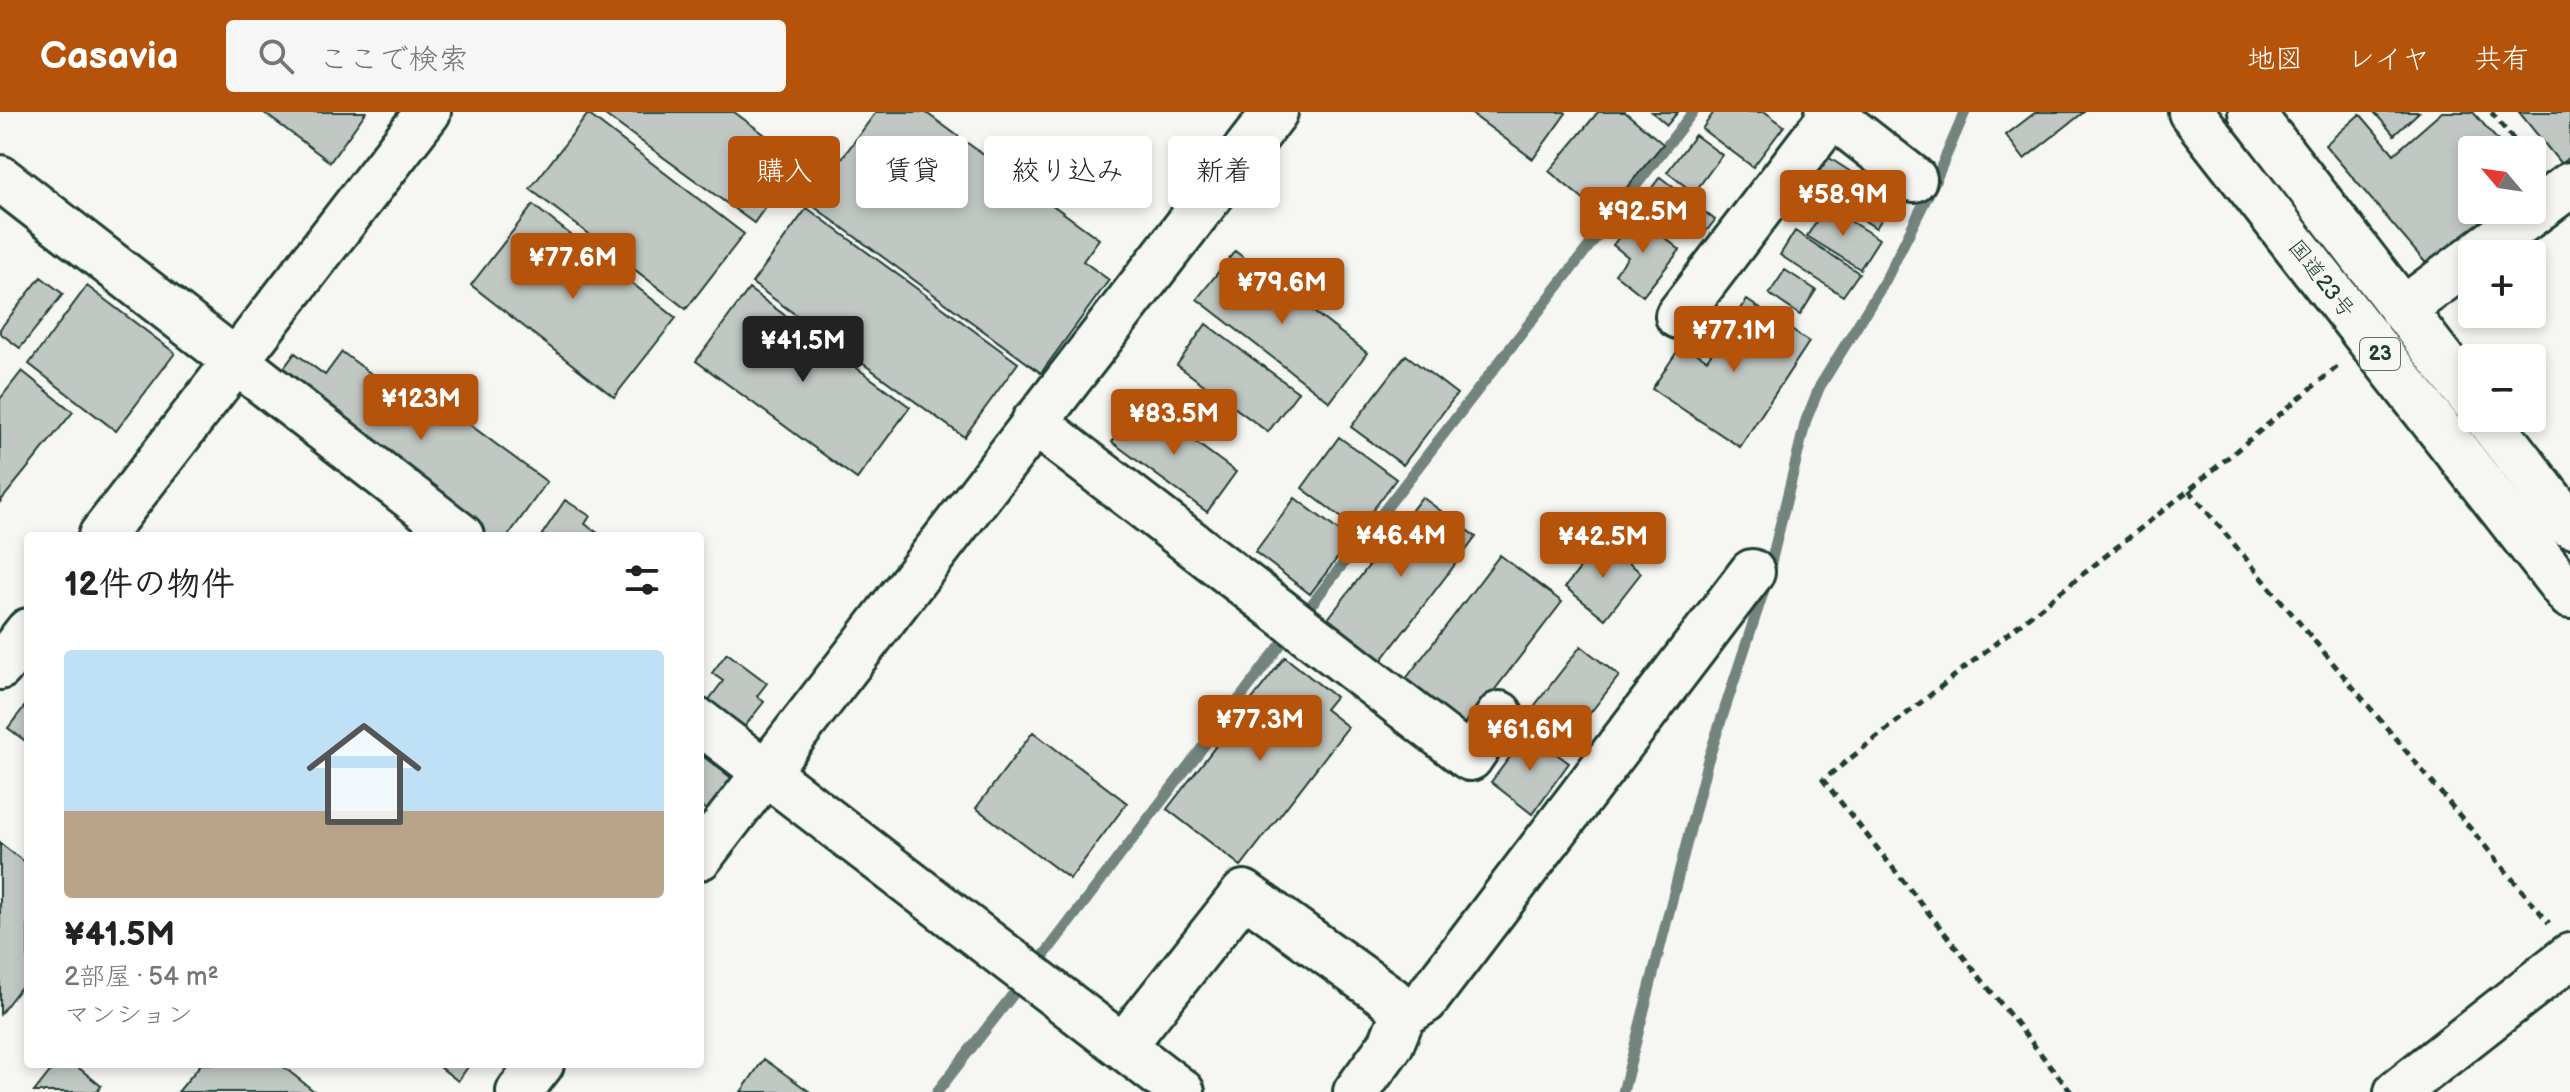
<!DOCTYPE html>
<html lang="ja">
<head>
<meta charset="utf-8">
<style>
  body { margin:0; font-family:"Balsamiq Sans","Klee One",sans-serif; background:#f6f6f6; color:#222; height:100vh; display:flex; flex-direction:column; font-size:30px; white-space:nowrap }
  * { box-sizing:border-box; margin:0 }
  p { font-size:26px; color:#767676 }
  .icon { flex:none; width:44px; height:44px; fill:none; stroke:currentColor; stroke-width:2; stroke-linecap:round; stroke-linejoin:round }
  .map { position:relative; flex:1; overflow:hidden }
  .sheet { position:absolute; left:24px; top:420px; width:680px; height:536px; display:flex; flex-direction:column; background:#fff; border-radius:8px; box-shadow:0 4px 12px #0003 }
  .sheet>* { flex:none }
  .banner { position:absolute; left:728px; top:24px; width:760px; height:72px; display:flex; gap:16px }
  .needle { width:52px; rotate:299deg }
  .tools { position:absolute; left:2458px; top:24px; display:grid; gap:16px }
  .tools a { display:grid; place-items:center; width:88px; height:88px; border-radius:8px; background:#fff; box-shadow:0 4px 12px #0003; font-size:40px }
  .price { position:absolute; translate:-50% -68px; padding:0 18px; border-radius:8px; background:#b45309; color:#fff; font-size:26px; line-height:52px; filter:drop-shadow(0 2px 4px #0008) }
  .price::after { content:''; position:absolute; left:50%; top:48px; width:24px; height:18px; margin-left:-12px; background:inherit; clip-path:polygon(0 0,100% 0,50% 100%) }
  .price.current { background:#222; color:#fff }
  ul { padding:0; list-style:none }
  li { display:grid; align-content:center; gap:16px; height:424px; padding:0 40px }
  li span { display:grid; place-items:center; height:248px; border-radius:8px; color:#555 }
  li>.icon { margin-inline-start:auto }
  span .icon { width:144px; height:144px; fill:#fffc; stroke-width:1 }
  li b { font-size:34px }
  h2 { display:flex; justify-content:space-between; align-items:center; height:96px; padding:0 40px; font-size:34px }
  .chip { padding:0 28px; border-radius:8px; background:#fff; box-shadow:0 4px 12px #0003; font-size:28px; line-height:72px }
  .chip.current { background:#b45309; color:#fff }
  header { display:flex; align-items:center; gap:48px; box-sizing:border-box; height:112px; padding:0 40px; background:#b45309; color:#fff }
  header strong { font-size:38px }
  nav { display:flex; gap:44px; margin-inline-start:auto; font-size:28px }
  .search { width:560px; height:72px; background:#f6f6f6; display:flex; align-items:center; gap:20px; box-sizing:border-box; padding:0 28px; border-radius:8px; color:#767676; font-size:30px }
  .map>svg:first-child { display:block }
</style>
</head>
<body>
<header>
<strong>Casavia</strong>
<div class="search"><svg class="icon" aria-label="search" viewBox="0 0 24 24"><circle cx="10" cy="10" r="6"/><path d="M15 15l6 6"/></svg>ここで検索</div>
<nav><a>地図</a><a>レイヤ</a><a>共有</a></nav>
</header>
<div class="map">
<svg width="2570" height="980" viewBox="0 0 2570 980">
  <rect width="100%" height="100%" fill="#f6f6f2"/>
  <filter id="ink" filterUnits="userSpaceOnUse"><feTurbulence type="fractalNoise" baseFrequency=".0125" numOctaves="2"/><feDisplacementMap in="SourceGraphic" scale="16" xChannelSelector="R" yChannelSelector="G"/><feConvolveMatrix kernelMatrix="1 2 1 2 8 2 1 2 1" color-interpolation-filters="sRGB"/></filter>
  <g filter="url(#ink)">
    <g fill="none" stroke-linecap="round" stroke-linejoin="round">
      <path stroke="#72847d" stroke-width="11" d="M 1308,497 L 1693,0
        M 1042,846 L 1282,531
        M 937,980 L 1018,876
        M 1623,980 L 1707,651 L 1765,475 L 1806,308 L 1820,274 L 1885,169 L 1936,67 L 1965,0"/>
    </g>
    <path fill="#c1c8c3" stroke="#1f3d34" stroke-width="2" d="M 263,0 L 366,0 L 330,50 Z
      M 601,0 L 734,0 L 799,48 L 754,111 Z
      M 876,0 L 925,0 L 1099,127 L 1083,149 L 1109,168 L 1041,261 L 809,91 Z
      M 1469,0 L 1565,0 L 1566,1 L 1533,47 Z
      M 1598,0 L 1625,0 L 1663,32 L 1603,104 L 1549,59 Z
      M 1652,0 L 1678,0 L 1667,13 Z
      M 1714,0 L 1765,0 L 1784,14 L 1753,55 L 1702,17 Z
      M 2036,0 L 2084,0 L 2024,47 L 2006,23 Z
      M 2374,0 L 2419,0 L 2394,23 Z
      M 2442,0 L 2473,0 L 2506,38 L 2472,38 L 2472,98 L 2497,98 L 2430,156 L 2325,33 L 2360,2 L 2394,42 Z
      M 2519,0 L 2570,0 L 2570,44 L 2561,52 Z
      M 588,2 L 744,122 L 686,197 L 530,77 Z
      M 1695,23 L 1722,43 L 1694,81 L 1667,60 Z
      M 1828,45 L 1894,88 L 1876,116 L 1810,73 Z
      M 1660,65 L 1715,108 L 1705,121 L 1695,114 L 1687,124 L 1642,89 Z
      M 533,93 L 676,206 L 614,285 L 471,173 Z
      M 1826,94 L 1879,127 L 1860,157 L 1807,124 Z
      M 807,96 L 1018,251 L 964,325 L 752,171 Z
      M 1636,103 L 1680,138 L 1643,184 L 1615,162 L 1628,145 L 1613,133 Z
      M 1795,119 L 1859,161 L 1843,184 L 1780,143 Z
      M 1235,139 L 1367,241 L 1330,290 L 1197,187 Z
      M 1785,158 L 1816,178 L 1800,203 L 1769,182 Z
      M 41,165 L 63,182 L 20,236 L 0,221 L 0,217 Z
      M 87,174 L 175,241 L 116,319 L 29,252 Z
      M 749,177 L 910,295 L 857,367 L 696,249 Z
      M 1747,188 L 1809,230 L 1740,335 L 1652,277 L 1682,232 L 1707,248 Z
      M 1206,212 L 1298,280 L 1268,320 L 1177,253 Z
      M 342,240 L 401,284 L 411,269 L 547,370 L 508,424 L 486,424 L 275,268 L 295,241 L 325,263 Z
      M 1406,243 L 1457,282 L 1403,353 L 1351,315 Z
      M 22,259 L 73,300 L 0,390 L 0,287 Z
      M 1141,290 L 1236,360 L 1207,400 L 1112,330 Z
      M 1339,325 L 1396,367 L 1358,418 L 1302,376 Z
      M 1422,385 L 1476,425 L 1381,549 L 1327,508 Z
      M 1295,386 L 1351,428 L 1310,482 L 1255,440 Z
      M 565,388 L 590,404 L 585,412 L 598,421 L 596,424 L 541,424 Z
      M 1602,429 L 1641,461 L 1605,507 L 1565,475 Z
      M 1500,443 L 1562,490 L 1463,619 L 1402,572 Z
      M 1581,534 L 1619,564 L 1573,623 L 1535,593 Z
      M 727,541 L 767,571 L 757,584 L 764,590 L 740,620 L 705,593 L 723,569 L 712,561 Z
      M 1285,545 L 1335,585 L 1325,597 L 1348,615 L 1241,754 L 1167,697 Z
      M 28,590 L 28,631 L 8,616 Z
      M 1033,620 L 1127,691 L 1070,767 L 976,696 Z
      M 1528,621 L 1569,651 L 1532,702 L 1491,670 Z
      M 700,642 L 734,668 L 709,700 L 700,693 Z
      M 0,731 L 28,753 L 28,866 L 0,902 Z
      M 764,947 L 810,980 L 741,980 Z
      M 56,952 L 74,952 L 101,974 L 97,980 L 34,980 Z
      M 201,952 L 280,952 L 315,980 L 178,980 Z
      M 436,952 L 470,952 L 458,969 Z"/>
    <g fill="none" stroke-linecap="round" stroke-linejoin="round">
      <g stroke="#1f3d34" stroke-width="50">
        <path id="minor" d="M 1828,0 L 1914,67
          M 0,66 L 461,424
          M 2477,142 L 2570,73
          M 2402,198 L 2472,146
          M 1678,204 L 1832,3
          M 1034,310 L 1470,646 L 1500,602
          M 101,424 L 428,0
          M 0,555 L 28,519
          M 700,610 L 1182,980
          M 700,745 L 1275,0
          M 1123,934 L 1244,781 L 1391,887 L 1403,903
          M 519,980 L 541,952
          M 1356,980 L 1391,932 L 1403,903 L 1425,889 L 1752,460
          M 2397,980 L 2570,844"/>
      </g>
      <g stroke="#1f3d34" stroke-width="50">
        <path id="highway" d="M 2191,0 L 2570,484
          M 2251,0 L 2472,287
          M 2487,306 L 2570,413"/>
      </g>
      <path stroke="#1f3d34" stroke-width="5" stroke-dasharray="8 6" stroke-linecap="butt" d="M 2491,0 L 2522,38
        M 2189,378 L 2549,811
        M 2071,980 L 1823,668 L 2189,378 L 2338,254"/>
      <use href="#minor" stroke="#f6f6f2" stroke-width="44"/>
      <use href="#highway" stroke="#f6f6f2" stroke-width="44"/>
    </g>
  </g>
  <g text-anchor="middle" dominant-baseline="central" stroke-width="6" stroke-linejoin="round" paint-order="stroke">
    <rect fill="#f6f6f2" stroke="#60746d" stroke-width="2" x="2360" y="226" width="40" height="32" rx="6"/>
    <g font-size="20" font-weight="bold" fill="#1f3d34">
      <text x="2380" y="242">23</text>
    </g>
    <g font-size="22" fill="#1f3d34" stroke="#f6f6f2">
      <text transform="translate(2321 167) rotate(52)">国道23号</text>
    </g>
  </g>
</svg>
<div class="tools">
<a><svg class="needle" viewBox="-14 -14 28 28"><path d="M0-13l5 13h-10z" fill="#e53935"/><path d="M0 13l5-13h-10z" fill="#767676"/></svg></a>
<a>+</a>
<a>−</a>
</div>
<b class="price" style="left:1843px;top:126px">¥58.9M</b>
<b class="price" style="left:1643px;top:143px">¥92.5M</b>
<b class="price" style="left:573px;top:189px">¥77.6M</b>
<b class="price" style="left:1282px;top:214px">¥79.6M</b>
<b class="price" style="left:1734px;top:262px">¥77.1M</b>
<b class="price current" style="left:803px;top:272px">¥41.5M</b>
<b class="price" style="left:421px;top:330px">¥123M</b>
<b class="price" style="left:1174px;top:345px">¥83.5M</b>
<b class="price" style="left:1401px;top:467px">¥46.4M</b>
<b class="price" style="left:1603px;top:468px">¥42.5M</b>
<b class="price" style="left:1260px;top:651px">¥77.3M</b>
<b class="price" style="left:1530px;top:661px">¥61.6M</b>
<div class="banner">
<a class="chip current">購入</a>
<a class="chip">賃貸</a>
<a class="chip">絞り込み</a>
<a class="chip">新着</a>
</div>
<section class="sheet">
<h2>12件の物件<svg class="icon" aria-label="filters" viewBox="0 0 24 24"><path d="M4 7h16M4 17h16"/><circle cx="9" cy="7" r="2"/><circle cx="15" cy="17" r="2"/></svg></h2>
<ul>
<li><span style="background:linear-gradient(#bfe0f5 65%,#b9a48a 0)"><svg class="icon" aria-label="home" viewBox="0 0 24 24"><path d="M3 11l9-7 9 7M6 9v11h12V9"/></svg></span><div><b>¥41.5M</b><p>2部屋 · 54 m²</p><p>マンション</p></div></li>
</ul>
</section>
</div>
</body>
</html>
